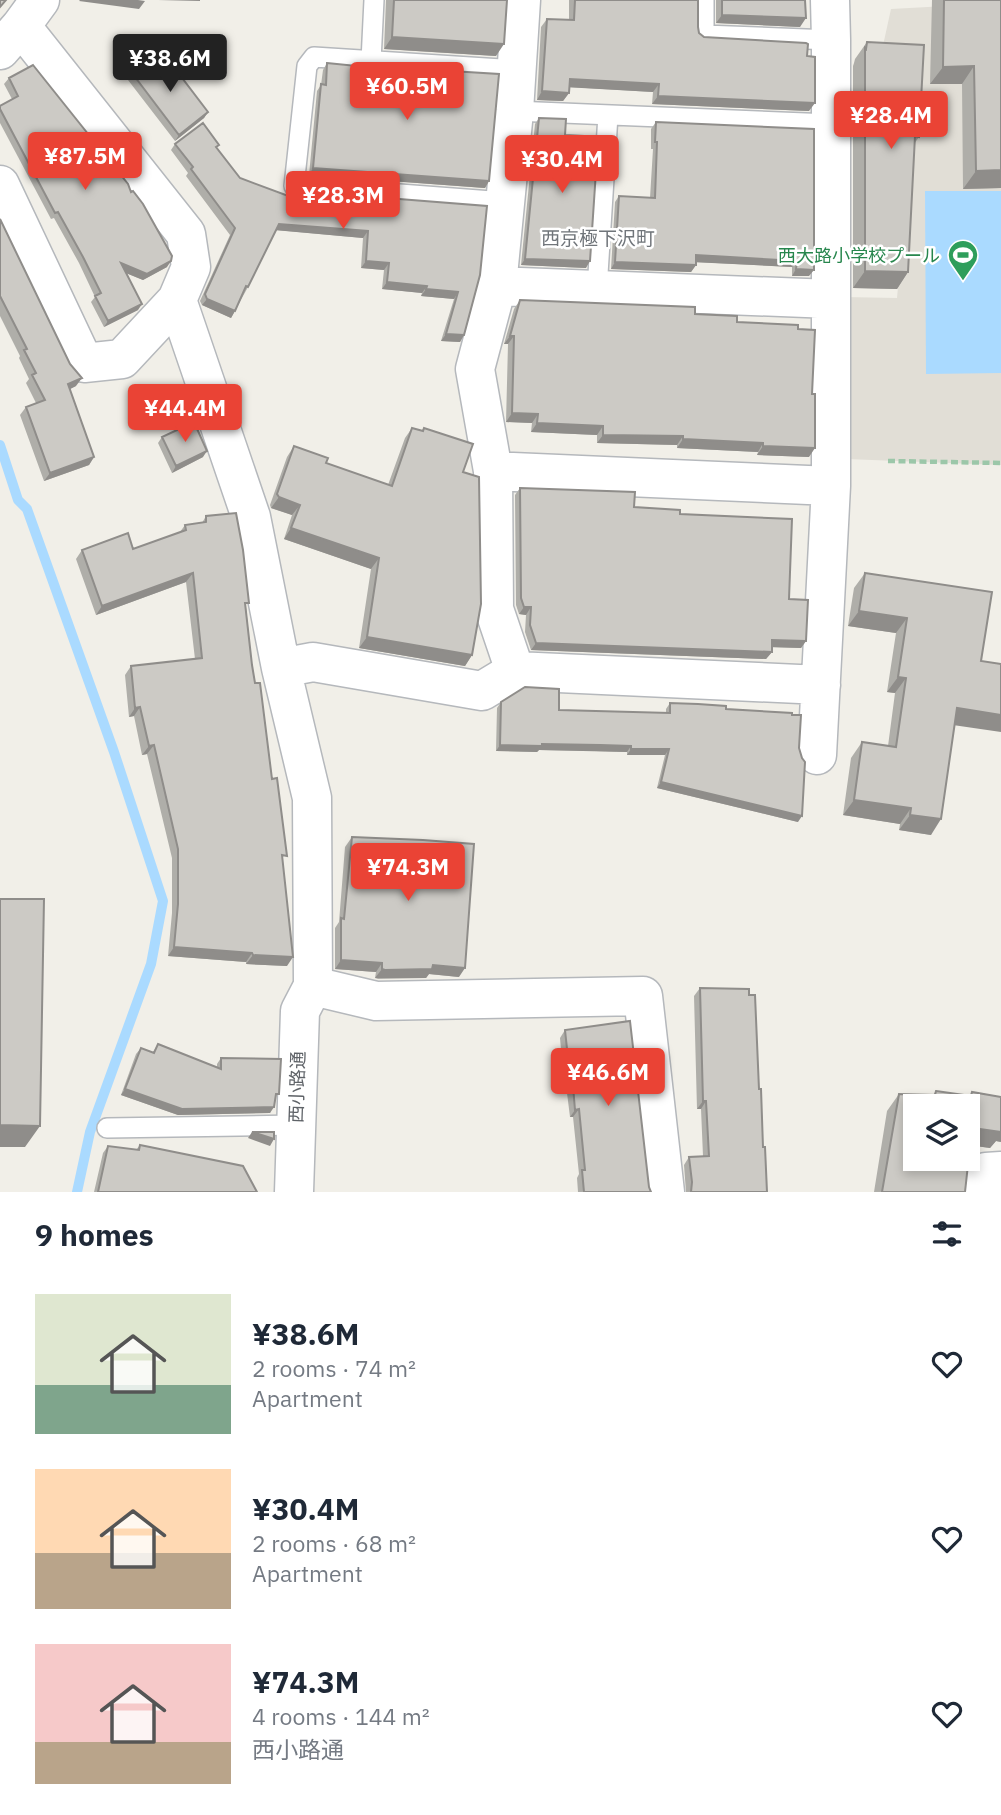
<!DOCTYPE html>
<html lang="en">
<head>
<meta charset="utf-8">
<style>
  body { margin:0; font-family:"IBM Plex Sans","Noto Sans JP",sans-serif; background:#f2f2f3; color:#1f2937; height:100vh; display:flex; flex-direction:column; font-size:26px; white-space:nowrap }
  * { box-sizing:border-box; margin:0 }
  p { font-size:23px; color:#747a83 }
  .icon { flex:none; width:38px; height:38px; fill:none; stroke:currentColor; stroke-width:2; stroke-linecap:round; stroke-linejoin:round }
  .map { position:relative; height:1192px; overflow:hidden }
  .side { display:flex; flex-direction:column; background:#fff; flex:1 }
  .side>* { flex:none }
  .buttons { position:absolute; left:903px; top:1094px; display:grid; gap:14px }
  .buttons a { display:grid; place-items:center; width:77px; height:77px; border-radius:0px; background:#fff; box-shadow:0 4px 10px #0003; font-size:35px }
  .price { position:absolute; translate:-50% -60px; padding:0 16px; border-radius:7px; background:#ea4335; color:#fff; font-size:23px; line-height:46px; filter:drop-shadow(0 2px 4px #0008) }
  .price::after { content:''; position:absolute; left:50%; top:42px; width:21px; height:16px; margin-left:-10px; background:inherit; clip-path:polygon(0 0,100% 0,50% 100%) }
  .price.selected { background:#222; color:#fff }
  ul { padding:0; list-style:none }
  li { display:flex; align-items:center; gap:21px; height:175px; padding:0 35px }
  li span { display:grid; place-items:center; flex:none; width:196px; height:140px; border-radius:0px; color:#555 }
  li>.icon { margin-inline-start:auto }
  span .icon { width:84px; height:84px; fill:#fffc; stroke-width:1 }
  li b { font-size:30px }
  h2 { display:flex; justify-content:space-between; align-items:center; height:84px; padding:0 35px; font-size:30px }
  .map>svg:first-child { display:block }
</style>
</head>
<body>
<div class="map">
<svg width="1001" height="1192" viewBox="0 0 1001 1192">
  <rect width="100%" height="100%" fill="#f1efe8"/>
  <path fill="#e1ded6" d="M 1001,3 L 1001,465 L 846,459 L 844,297 L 897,298 L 920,53 L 882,50 L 891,9 Z"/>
  <path fill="#aadaff" d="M 925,191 L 1001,191 L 1001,373 L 926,374 Z"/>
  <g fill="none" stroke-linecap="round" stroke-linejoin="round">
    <path stroke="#aadaff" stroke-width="10" d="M 0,445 L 18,500 L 27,509 L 114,752 L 163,901 L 151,964 L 90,1132 L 77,1192"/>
    <g stroke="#b5b8bc" stroke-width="22">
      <path id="service" d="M 704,0 L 704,35 L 831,40
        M 371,61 L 374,0
        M 514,111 L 831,124
        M 505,202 L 294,186 L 307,66 L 314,57 L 517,70
        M 597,290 L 608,115
        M 107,1128 L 296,1125"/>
    </g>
    <g stroke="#b5b8bc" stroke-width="41">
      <path id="minor" d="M 0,50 L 21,26 L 40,0
        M 0,185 L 84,363 L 122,359 L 177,300 L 191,267 L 186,234 L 21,26
        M 497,286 L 831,299
        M 177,300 L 251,517 L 281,668 L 312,798 L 313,986 L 300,1011 L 294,1192
        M 493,471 L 831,486
        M 281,668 L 313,662 L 482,691 L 515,671 L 821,685
        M 515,671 L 494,609 L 493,471 L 475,369 L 497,286 L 514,111 L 521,0
        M 817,755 L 831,486 L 831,40 L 830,0
        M 313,986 L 376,1001 L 643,996 L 665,1192
        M 983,1192 L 986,1172 L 1001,1171"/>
    </g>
    <path stroke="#9cc7a9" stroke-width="4.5" stroke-dasharray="7 3.5" stroke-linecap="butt" d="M 888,461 L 1001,463"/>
    <use href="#service" stroke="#fff" stroke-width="19"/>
    <use href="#minor" stroke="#fff" stroke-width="38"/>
  </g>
  <path fill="#afaea9" d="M 386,0 L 507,0 L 496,56 L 384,49 Z
    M 569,0 L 698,0 L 698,27 L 699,33 L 704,37 L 807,56 L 809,111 L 652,104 L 653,92 L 569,87 L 569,93 L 563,101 L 537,100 L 541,27 L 547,19 L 569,20 Z
    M 716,0 L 805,0 L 800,27 L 716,23 Z
    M 932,0 L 1001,0 L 1001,188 L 963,189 L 962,84 L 930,84 Z
    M 867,42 L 919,137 L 914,144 L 908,272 L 897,289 L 853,288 L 853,66 L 854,63 L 855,59 Z
    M 327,63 L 384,68 L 386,67 L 489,181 L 485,188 L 309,175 L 317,91 L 321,85 L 323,70 Z
    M 132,73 L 175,77 L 208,112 L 204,118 L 175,141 L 128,80 Z
    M 9,78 L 167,267 L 143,280 L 126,273 L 138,310 L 104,327 L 91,302 L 95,297 L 79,263 L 54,218 L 51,219 L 0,123 L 0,106 L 12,99 L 4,84 Z
    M 539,118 L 565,135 L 586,268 L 521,265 L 535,124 Z
    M 656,122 L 814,129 L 809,276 L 792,276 L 792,267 L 696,262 L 696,265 L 691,272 L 611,269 L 615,202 L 619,196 L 650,198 L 653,149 L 651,149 L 651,129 Z
    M 175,144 L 217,148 L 240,178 L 306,203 L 307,199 L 311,192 L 487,206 L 464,335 L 460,342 L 441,341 L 454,299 L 421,296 L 422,293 L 382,289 L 384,270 L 361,268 L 363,238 L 276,230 L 248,287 L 231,318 L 202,305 L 200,301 L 230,235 L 186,176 L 188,173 L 171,150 Z
    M 0,219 L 76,386 L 70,389 L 94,457 L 89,465 L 44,481 L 20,415 L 26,407 L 36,403 L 26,383 L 29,379 L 19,358 L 20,356 L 0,316 Z
    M 520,300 L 695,314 L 737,322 L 809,457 L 757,455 L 758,452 L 677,448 L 677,445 L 597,443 L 597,435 L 531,432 L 532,423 L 506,422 L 508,344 L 504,344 L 514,309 Z
    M 412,428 L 422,431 L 424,428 L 463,472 L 472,655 L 465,666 L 359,648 L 371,569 L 284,539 L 292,515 L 271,508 L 270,505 L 287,457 L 294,446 L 326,463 L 388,485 L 405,438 Z
    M 162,437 L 203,457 L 172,473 L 158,443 Z
    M 520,488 L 634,507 L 680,514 L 789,599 L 806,641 L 801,648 L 772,647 L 772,652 L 766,659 L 531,650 L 525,632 L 526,615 L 519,614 L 516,605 L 515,495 Z
    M 206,516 L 246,607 L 252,665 L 283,861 L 287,966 L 246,964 L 246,962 L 168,956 L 172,913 L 172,858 L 147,754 L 142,755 L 134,716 L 129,717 L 125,675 L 131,666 L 195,659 L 186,582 L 96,615 L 76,559 L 82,550 L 133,549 L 180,532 L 185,525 L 202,523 Z
    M 865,573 L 992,592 L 955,725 L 931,835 L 899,830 L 900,824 L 843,815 L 851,758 L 862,742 L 888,746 L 895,693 L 887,692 L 896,633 L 848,626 L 854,588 Z
    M 501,702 L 559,710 L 666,713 L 666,709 L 670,703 L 726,709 L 799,748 L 798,822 L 657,788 L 665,755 L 627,755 L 627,752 L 596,751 L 539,750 L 537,752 L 496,751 L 497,708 Z
    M 352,837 L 459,977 L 429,974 L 426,978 L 378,979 L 375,978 L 376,972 L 335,969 L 335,928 L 339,922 L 345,847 Z
    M 700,988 L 749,995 L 759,1089 L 763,1147 L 767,1192 L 686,1192 L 684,1165 L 689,1157 L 703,1156 L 701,1109 L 697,1109 L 694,996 Z
    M 565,1030 L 649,1187 L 651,1192 L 578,1192 L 577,1178 L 579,1174 L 573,1117 L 570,1117 L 567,1093 L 565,1094 L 560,1038 Z
    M 158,1044 L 217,1067 L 217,1064 L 221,1058 L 275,1100 L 270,1113 L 178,1115 L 121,1095 L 136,1054 L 141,1048 L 153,1052 Z
    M 936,1091 L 969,1096 L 972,1092 L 1001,1142 L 996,1141 L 990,1148 L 970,1145 L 965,1192 L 874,1192 L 887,1111 L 899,1094 L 933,1095 Z
    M 140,1145 L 257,1192 L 94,1192 L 103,1153 L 108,1146 L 136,1150 Z"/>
  <path fill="#8f8d8a" d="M 80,0 L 138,0 L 145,1 L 139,9 L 79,1 Z
    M 158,0 L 200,0 L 200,1 Z
    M 722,15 L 806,18 L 800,27 L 716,23 Z
    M 392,37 L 504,44 L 496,56 L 384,49 Z
    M 974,66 L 962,84 L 930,84 L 943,67 Z
    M 570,79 L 659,84 L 653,92 L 564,87 Z
    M 542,91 L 569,93 L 563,101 L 537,100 Z
    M 658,96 L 815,103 L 809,111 L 652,104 Z
    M 208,112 L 204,118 L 175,141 L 179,135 Z
    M 313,168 L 489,181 L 485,188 L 309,175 Z
    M 1001,170 L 1001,188 L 963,189 L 976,171 Z
    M 279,224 L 368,231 L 363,238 L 274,230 Z
    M 696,255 L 797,261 L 792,267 L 691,262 Z
    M 525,259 L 590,261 L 586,268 L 521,265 Z
    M 171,261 L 167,267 L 143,280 L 116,269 L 121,263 Z
    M 366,261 L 389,263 L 384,270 L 361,268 Z
    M 615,262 L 696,265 L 691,272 L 611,269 Z
    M 796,269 L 814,270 L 809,276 L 792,276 Z
    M 865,271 L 908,272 L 897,289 L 853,288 Z
    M 387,282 L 427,286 L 422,293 L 382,289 Z
    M 426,289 L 458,292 L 454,299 L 421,296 Z
    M 207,299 L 235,311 L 231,318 L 202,305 Z
    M 142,304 L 138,310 L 104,327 L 108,321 Z
    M 446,334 L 464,335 L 460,342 L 441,341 Z
    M 510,336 L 514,336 L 508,344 L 504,344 Z
    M 82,378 L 76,386 L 62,393 L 68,384 Z
    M 512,413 L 538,414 L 532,423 L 506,422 Z
    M 537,423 L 603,426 L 597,435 L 531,432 Z
    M 603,435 L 683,436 L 677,445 L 597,443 Z
    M 683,439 L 763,443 L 758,452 L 677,448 Z
    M 763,446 L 815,448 L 809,457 L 757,455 Z
    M 207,451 L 203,457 L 172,473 L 176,466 Z
    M 94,457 L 89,465 L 44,481 L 50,473 Z
    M 279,497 L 300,505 L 292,515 L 271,508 Z
    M 291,528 L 379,558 L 371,569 L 284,539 Z
    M 193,573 L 186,582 L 96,615 L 102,606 Z
    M 524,607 L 531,607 L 526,615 L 519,614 Z
    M 859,611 L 907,618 L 896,633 L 848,626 Z
    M 367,637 L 472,655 L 465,666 L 359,648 Z
    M 772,640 L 806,641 L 801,648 L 767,647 Z
    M 536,643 L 772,652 L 766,659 L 531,650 Z
    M 898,677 L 906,678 L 895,693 L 887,692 Z
    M 140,707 L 134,716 L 129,717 L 135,708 Z
    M 957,708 L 1001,715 L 1001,732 L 946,724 Z
    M 542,744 L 600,745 L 631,746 L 627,752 L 539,750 L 537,752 L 496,751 L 500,745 Z
    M 154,745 L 147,754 L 142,755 L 149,746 Z
    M 631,749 L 669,749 L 665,755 L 627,755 Z
    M 661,782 L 802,816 L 798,822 L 657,788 Z
    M 854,800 L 911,808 L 900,824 L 843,815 Z
    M 910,815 L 941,819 L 931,835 L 899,830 Z
    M 174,947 L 252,953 L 246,962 L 168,956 Z
    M 253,955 L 293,957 L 287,966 L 246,964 Z
    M 341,960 L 382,963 L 376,972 L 335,969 Z
    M 433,965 L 465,968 L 459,977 L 429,974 L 426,978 L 375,978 L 382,969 Z
    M 571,1086 L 573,1086 L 567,1093 L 565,1094 Z
    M 125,1089 L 274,1107 L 270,1113 L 178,1115 L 121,1095 Z
    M 703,1101 L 706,1101 L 701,1109 L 697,1109 Z
    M 579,1109 L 573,1117 L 570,1117 L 575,1110 Z
    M 0,1125 L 40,1126 L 25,1147 L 0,1147 Z
    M 1001,1127 L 1001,1142 L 996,1141 L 990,1148 L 968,1145 L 972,1128 Z
    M 252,1132 L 274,1139 L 270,1146 L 248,1138 Z"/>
  <path fill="#cccac5" stroke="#8f8d8a" stroke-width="2" fill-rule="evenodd" d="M 0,0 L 6,0 L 0,7 Z
    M 394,0 L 507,0 L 504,44 L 392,37 Z
    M 575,0 L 698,0 L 698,27 L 699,33 L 704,37 L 806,43 L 808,44 L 807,56 L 815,57 L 815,103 L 658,96 L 659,84 L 570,79 L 569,93 L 542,91 L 547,19 L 574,20 Z
    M 722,0 L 805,0 L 806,18 L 722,15 Z
    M 944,0 L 1001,0 L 1001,170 L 976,171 L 974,66 L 943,67 Z
    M 867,42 L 924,45 L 919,137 L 915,136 L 908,272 L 865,271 L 865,48 L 866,49 Z
    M 157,54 L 175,77 L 179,74 L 208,112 L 179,135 L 132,73 Z
    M 327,63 L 386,69 L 386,67 L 499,74 L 489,181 L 313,168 L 321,84 L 326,85 Z
    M 33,65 L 128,184 L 131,192 L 133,191 L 143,204 L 172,256 L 171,261 L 147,274 L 121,263 L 142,304 L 108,321 L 95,296 L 101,293 L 83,257 L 58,212 L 55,213 L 0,109 L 0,106 L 18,96 L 9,78 Z
    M 539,118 L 566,119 L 565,135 L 583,136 L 582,140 L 598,141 L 590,261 L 525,259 Z
    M 656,122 L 814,129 L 814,270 L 796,269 L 797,261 L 696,255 L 696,265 L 615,262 L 619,196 L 655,198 L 657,142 L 655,142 Z
    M 203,123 L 219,145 L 216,147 L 240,178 L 310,204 L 311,192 L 487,206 L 480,275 L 464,335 L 446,334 L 458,292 L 426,289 L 427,286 L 387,282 L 389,263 L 366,261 L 368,231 L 279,224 L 248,287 L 246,286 L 235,311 L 207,299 L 205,294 L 235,228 L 191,169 L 193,167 L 175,144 Z
    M 0,219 L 70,364 L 82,378 L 68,384 L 94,457 L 50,473 L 26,407 L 45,400 L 32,375 L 36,373 L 24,350 L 27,349 L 0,296 Z
    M 520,300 L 695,307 L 695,314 L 737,316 L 737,322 L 798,325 L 798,329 L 815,330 L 812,394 L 815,394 L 815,448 L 763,446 L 763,443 L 683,439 L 683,436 L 603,435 L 603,426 L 537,423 L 538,414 L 512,413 L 514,336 L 510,336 Z
    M 194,422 L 207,451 L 176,466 L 162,437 Z
    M 412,428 L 423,431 L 424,428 L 473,444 L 463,472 L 479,477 L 481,604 L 472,655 L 367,637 L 379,558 L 291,528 L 300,505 L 279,497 L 277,494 L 294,446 L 328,458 L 326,463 L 392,486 Z
    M 520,488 L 635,492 L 634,507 L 680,510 L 680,514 L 792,519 L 789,599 L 808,600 L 806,641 L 772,640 L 772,652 L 536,643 L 530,625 L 531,607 L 524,607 L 521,598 Z
    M 236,513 L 243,550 L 249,603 L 245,603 L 252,665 L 255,683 L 260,683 L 272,779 L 277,778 L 287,856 L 282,855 L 293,957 L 253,955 L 252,953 L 174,947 L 178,904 L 178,849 L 154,745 L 149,746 L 140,707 L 135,708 L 131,666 L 202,658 L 193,573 L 102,606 L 82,550 L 128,533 L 133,549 L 186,530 L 185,525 L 206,522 L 206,516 Z
    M 865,573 L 992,592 L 981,661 L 1001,664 L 1001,715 L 957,708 L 941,819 L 910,815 L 911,808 L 854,800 L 862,742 L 896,747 L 906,678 L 898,677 L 907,618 L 859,611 Z
    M 525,687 L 559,689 L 559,710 L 670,713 L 670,703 L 698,704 L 726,706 L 726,709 L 792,713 L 792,715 L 801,715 L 799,748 L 802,758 L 805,762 L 802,816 L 661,782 L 669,749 L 631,749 L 631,746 L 600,745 L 542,744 L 542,746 L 500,745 L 501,702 Z
    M 352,837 L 423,840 L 474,844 L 465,968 L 433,965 L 432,969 L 385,970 L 382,969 L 382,963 L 341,960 L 341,918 L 344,919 Z
    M 0,899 L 44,899 L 40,1126 L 0,1125 Z
    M 700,988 L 749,989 L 749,995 L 755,995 L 759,1089 L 761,1089 L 763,1147 L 765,1147 L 767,1192 L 691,1192 L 692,1182 L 689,1157 L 709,1156 L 706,1101 L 703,1101 Z
    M 630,1021 L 649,1187 L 651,1192 L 584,1192 L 582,1170 L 585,1170 L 579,1109 L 575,1110 L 573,1086 L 571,1086 L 565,1030 Z
    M 158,1044 L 221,1069 L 221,1058 L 281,1059 L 279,1094 L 276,1094 L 274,1107 L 182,1109 L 125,1089 L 141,1048 L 154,1053 Z
    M 936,1091 L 971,1096 L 972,1092 L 1001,1097 L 1001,1132 L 972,1128 L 965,1192 L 882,1192 L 899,1094 L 935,1095 ZM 915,1106 L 968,1106 L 968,1158 L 915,1158 Z
    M 252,1132 L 274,1132 L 274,1139 Z
    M 140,1145 L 243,1166 L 257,1192 L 98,1192 L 108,1146 L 139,1150 Z"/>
  <defs>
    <g id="stadium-pin" transform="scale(1.575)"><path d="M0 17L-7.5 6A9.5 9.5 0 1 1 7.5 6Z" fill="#2e9e5b" stroke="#fff"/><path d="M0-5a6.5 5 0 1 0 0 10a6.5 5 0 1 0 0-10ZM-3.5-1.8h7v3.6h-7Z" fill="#fff"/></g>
  </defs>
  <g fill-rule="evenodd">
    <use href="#stadium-pin" x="963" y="255"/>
  </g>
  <g text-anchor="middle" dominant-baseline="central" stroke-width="5" stroke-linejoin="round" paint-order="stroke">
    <g font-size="18" fill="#27864d" stroke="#fff" text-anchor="end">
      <text x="940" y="255">西大路小学校プール</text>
    </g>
    <g font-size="18" fill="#5f6368" stroke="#fff">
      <text transform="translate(297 1087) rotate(-88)">西小路通</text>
    </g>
    <g font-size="19" fill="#70757a" stroke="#fff">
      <text x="598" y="238">西京極下沢町</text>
    </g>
  </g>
</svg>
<div class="buttons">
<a><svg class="icon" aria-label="layers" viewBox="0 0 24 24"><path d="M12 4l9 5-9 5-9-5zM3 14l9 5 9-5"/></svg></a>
</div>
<b class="price selected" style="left:170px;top:94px">¥38.6M</b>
<b class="price" style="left:407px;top:122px">¥60.5M</b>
<b class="price" style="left:891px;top:151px">¥28.4M</b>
<b class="price" style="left:85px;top:192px">¥87.5M</b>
<b class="price" style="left:562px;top:195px">¥30.4M</b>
<b class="price" style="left:343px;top:231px">¥28.3M</b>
<b class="price" style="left:185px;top:444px">¥44.4M</b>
<b class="price" style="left:408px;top:903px">¥74.3M</b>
<b class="price" style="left:608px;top:1108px">¥46.6M</b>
</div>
<section class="side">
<h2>9 homes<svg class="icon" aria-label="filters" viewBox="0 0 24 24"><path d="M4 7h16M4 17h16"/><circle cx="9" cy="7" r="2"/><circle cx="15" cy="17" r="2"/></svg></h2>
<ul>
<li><span style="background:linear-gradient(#dfe7d0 65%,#7fa58c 0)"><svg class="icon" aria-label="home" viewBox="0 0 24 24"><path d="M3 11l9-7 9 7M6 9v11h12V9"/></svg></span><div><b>¥38.6M</b><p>2 rooms · 74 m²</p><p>Apartment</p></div><svg class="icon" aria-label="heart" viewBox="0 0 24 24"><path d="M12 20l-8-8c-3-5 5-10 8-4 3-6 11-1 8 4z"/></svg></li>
<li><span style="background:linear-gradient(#ffd9b3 60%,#b9a48a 0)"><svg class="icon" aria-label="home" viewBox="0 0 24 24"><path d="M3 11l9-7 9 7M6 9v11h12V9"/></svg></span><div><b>¥30.4M</b><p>2 rooms · 68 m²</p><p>Apartment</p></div><svg class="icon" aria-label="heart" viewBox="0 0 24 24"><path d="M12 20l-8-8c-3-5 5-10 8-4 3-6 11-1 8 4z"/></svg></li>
<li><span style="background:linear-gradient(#f6c9c9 70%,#b9a48a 0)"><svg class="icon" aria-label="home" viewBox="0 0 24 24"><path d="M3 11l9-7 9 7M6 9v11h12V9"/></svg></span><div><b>¥74.3M</b><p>4 rooms · 144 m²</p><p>西小路通</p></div><svg class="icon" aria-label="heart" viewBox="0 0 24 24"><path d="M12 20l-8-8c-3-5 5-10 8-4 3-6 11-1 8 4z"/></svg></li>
</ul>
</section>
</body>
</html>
